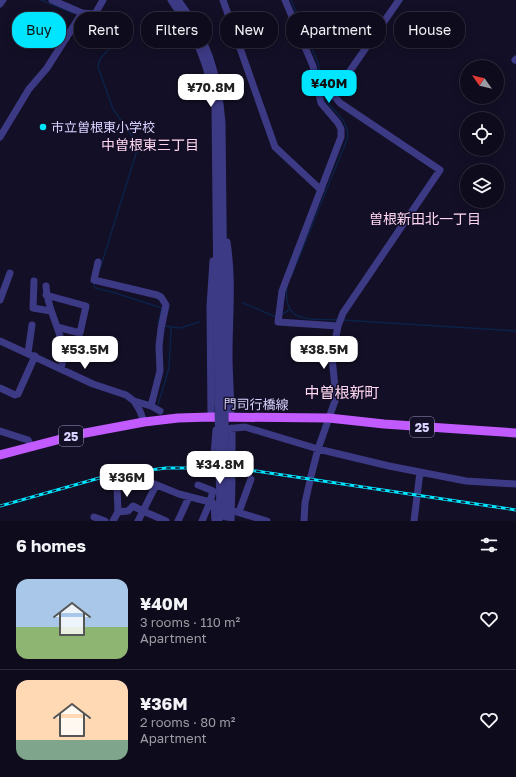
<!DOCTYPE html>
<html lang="en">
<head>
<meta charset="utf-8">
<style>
  body { margin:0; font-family:"Golos Text","Noto Sans JP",sans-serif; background:#171425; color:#f1f3f6; height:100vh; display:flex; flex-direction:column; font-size:15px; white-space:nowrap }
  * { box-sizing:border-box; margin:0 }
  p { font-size:13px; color:#9b9ba3 }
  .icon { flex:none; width:22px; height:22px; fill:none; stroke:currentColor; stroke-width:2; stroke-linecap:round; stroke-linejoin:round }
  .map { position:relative; height:521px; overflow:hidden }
  .drawer { display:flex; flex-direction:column; background:#0e0b1c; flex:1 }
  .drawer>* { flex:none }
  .hud { position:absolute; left:12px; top:12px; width:492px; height:36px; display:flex; gap:8px }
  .needle { width:26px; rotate:304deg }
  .tools { position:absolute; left:460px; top:60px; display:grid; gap:8px }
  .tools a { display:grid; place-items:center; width:44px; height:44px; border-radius:50%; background:#0e0b1c; box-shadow:0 2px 10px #0003,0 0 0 1px #2e2b3b; font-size:20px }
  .price { position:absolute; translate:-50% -34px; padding:0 9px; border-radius:8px; background:#fff; color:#222; font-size:13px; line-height:26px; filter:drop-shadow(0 1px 2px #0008) }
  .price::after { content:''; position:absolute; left:50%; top:24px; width:12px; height:9px; margin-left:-6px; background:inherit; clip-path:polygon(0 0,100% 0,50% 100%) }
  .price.active { background:#00e5ff; color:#111 }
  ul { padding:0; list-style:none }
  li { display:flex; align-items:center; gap:12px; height:100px; padding:0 16px }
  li+li { border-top:1px solid #2e2b3b }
  li span { display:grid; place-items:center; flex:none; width:112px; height:80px; border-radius:12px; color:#555 }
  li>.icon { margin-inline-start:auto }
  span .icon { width:48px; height:48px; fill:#fffc; stroke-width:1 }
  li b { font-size:17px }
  h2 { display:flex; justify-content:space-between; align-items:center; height:48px; padding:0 16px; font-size:17px }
  .tag { padding:0 14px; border-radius:16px; background:#0e0b1c; box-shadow:0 2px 10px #0003,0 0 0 1px #2e2b3b; font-size:14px; line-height:36px }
  .tag.active { background:#00e5ff; color:#111 }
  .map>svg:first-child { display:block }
</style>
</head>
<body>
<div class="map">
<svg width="516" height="521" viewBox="0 0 516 521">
  <rect width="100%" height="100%" fill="#130f26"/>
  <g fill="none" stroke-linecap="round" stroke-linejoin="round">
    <path stroke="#0c2248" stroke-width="1.5" d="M 41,0 L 73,13
      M 82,17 L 112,29 L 114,34 L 108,50 L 100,59 L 98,67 L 113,109 L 137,143 L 138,147 L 100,269
      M 291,277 L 348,137 L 347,129 L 343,120 L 326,101 L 318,63 L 291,0
      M 95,282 L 94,285 L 95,288 L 112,292 L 162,308 L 158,324 L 160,325
      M 287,286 C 282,325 310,318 338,320
      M 243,303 L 276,317
      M 281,315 L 289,310
      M 342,320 L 516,331
      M 163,326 L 180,328 L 199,322
      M 158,404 L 169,368 L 171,328"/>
    <path stroke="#3d3a85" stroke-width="7" d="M 52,0 L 82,13 L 95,14 L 103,0
      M 171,0 C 196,36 208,62 215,106 L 218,404
      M 178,0 C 208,39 218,74 222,123 L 225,404
      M 223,0 L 275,147 L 321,190
      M 285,0 L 313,66 L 321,103 L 338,123 L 341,129 L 341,137 L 282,291 L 278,322 L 338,326
      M 0,4 L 3,0
      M 515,60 L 516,59
      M 0,137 L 29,89 L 47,68 L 82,13
      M 227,242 C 233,280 229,317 229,355 C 229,376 231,396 231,416
      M 98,262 L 94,280 L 157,295 L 161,297 L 166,305 L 161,329 L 159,346 L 160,371 L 151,406 L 160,411
      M 34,281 L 33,308 L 51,311
      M 46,286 C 47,316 70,339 61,369
      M 46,295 L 86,306 L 80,333 L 57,327
      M 0,300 L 10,273
      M 0,341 L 93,384 L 126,395 L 134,401 L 140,411 L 144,422
      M 28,353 L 32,325
      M 0,388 L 15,395 L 18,394 L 35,356
      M 134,401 L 151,406
      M 211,417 L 210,306 L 213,261
      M 232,428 L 232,455 L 229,458 L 216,457 L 214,455 L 216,430 L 245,427 L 318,449 L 389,466 L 466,481 L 516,484
      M 0,431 L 28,440 L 31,447
      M 137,477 L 179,494 L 210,502 L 213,491 L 198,485
      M 117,485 L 118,512
      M 214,504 L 215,521
      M 239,512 L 251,479
      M 94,517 L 105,521
      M 113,521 L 118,512 L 128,511 L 133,506 L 143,511 L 156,485
      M 138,521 L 143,511 L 166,521
      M 178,521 L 189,497
      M 202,521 L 210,502 L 230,510 L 267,521
      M 231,521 L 232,479
      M 304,521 L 305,503 L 311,476 L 318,449 L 336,398 L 332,357 L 338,326 L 343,313 L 440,170 L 340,103 L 335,97 L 336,91 L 399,0
      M 414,521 L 420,472"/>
    <path stroke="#c25bff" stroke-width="9" d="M 0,455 L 80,434 L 144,422 L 178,418 L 211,417 L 329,418 L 384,424 L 516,433"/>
    <g stroke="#00e5ff" stroke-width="3">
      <path id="rail" d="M 0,506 L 110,475 L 166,468 L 195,468 L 256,471 L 516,510"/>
    </g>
    <use href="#rail" stroke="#130f26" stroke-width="1.5" stroke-dasharray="4.5" stroke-linecap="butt"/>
    <path stroke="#3d3a85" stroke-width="7" d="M 218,404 L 220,518
      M 225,404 L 226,517"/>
  </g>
  <circle fill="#00e5ff" stroke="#130f26" stroke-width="1.5" cx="43" cy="127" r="4"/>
  <g text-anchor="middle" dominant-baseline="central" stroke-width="3" stroke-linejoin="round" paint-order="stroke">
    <g fill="#130f26" stroke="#9e99be" stroke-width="1">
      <rect x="410" y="417" width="24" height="20" rx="3"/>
      <rect x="59" y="426" width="24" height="20" rx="3"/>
    </g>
    <g font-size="12" font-weight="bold" fill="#d9d4ff">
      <text x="422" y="427">25</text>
      <text x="71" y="436">25</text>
    </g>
    <g font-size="13" fill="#d9d4ff" stroke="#130f26" text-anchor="start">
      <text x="51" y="127">市立曽根東小学校</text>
    </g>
    <g font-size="13" fill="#d9d4ff" stroke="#130f26">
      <text transform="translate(256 404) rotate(1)">門司行橋線</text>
    </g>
    <g font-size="14" fill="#ffd6f0" stroke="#130f26">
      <text x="150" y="144">中曽根東三丁目</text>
      <text x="425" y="218">曽根新田北一丁目</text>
    </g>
    <g font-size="15" fill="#ffd6f0" stroke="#130f26">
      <text x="342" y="392">中曽根新町</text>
    </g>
  </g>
</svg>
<div class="tools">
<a><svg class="needle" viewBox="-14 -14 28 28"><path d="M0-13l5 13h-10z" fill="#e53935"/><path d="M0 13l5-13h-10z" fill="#9b9ba3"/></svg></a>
<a><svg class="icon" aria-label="locate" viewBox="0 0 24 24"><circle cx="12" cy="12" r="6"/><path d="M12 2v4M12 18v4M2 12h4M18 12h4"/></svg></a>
<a><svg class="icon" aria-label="layers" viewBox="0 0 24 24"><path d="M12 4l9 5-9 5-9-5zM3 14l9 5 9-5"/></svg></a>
</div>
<b class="price active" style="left:329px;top:104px">¥40M</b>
<b class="price" style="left:211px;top:108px">¥70.8M</b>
<b class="price" style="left:85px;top:370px">¥53.5M</b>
<b class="price" style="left:324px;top:370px">¥38.5M</b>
<b class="price" style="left:220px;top:485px">¥34.8M</b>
<b class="price" style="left:127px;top:498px">¥36M</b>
<div class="hud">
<a class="tag active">Buy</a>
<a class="tag">Rent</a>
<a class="tag">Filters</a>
<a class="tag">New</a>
<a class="tag">Apartment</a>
<a class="tag">House</a>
</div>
</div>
<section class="drawer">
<h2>6 homes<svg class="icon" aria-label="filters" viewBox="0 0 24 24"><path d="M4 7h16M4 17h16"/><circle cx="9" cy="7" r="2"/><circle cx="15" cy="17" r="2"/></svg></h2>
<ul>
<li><span style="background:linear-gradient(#a9c7e8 60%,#8fb573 0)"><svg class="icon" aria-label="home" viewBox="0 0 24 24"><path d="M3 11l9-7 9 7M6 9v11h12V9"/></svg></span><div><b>¥40M</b><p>3 rooms · 110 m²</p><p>Apartment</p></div><svg class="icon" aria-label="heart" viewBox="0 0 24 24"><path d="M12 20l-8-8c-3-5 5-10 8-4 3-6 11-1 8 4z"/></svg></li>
<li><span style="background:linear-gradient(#ffd9b3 75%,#7fa58c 0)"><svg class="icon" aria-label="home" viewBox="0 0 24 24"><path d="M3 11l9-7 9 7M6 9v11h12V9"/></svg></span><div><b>¥36M</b><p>2 rooms · 80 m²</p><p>Apartment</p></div><svg class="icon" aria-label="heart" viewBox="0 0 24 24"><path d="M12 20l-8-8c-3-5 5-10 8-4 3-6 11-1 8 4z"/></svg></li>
</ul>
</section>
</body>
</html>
